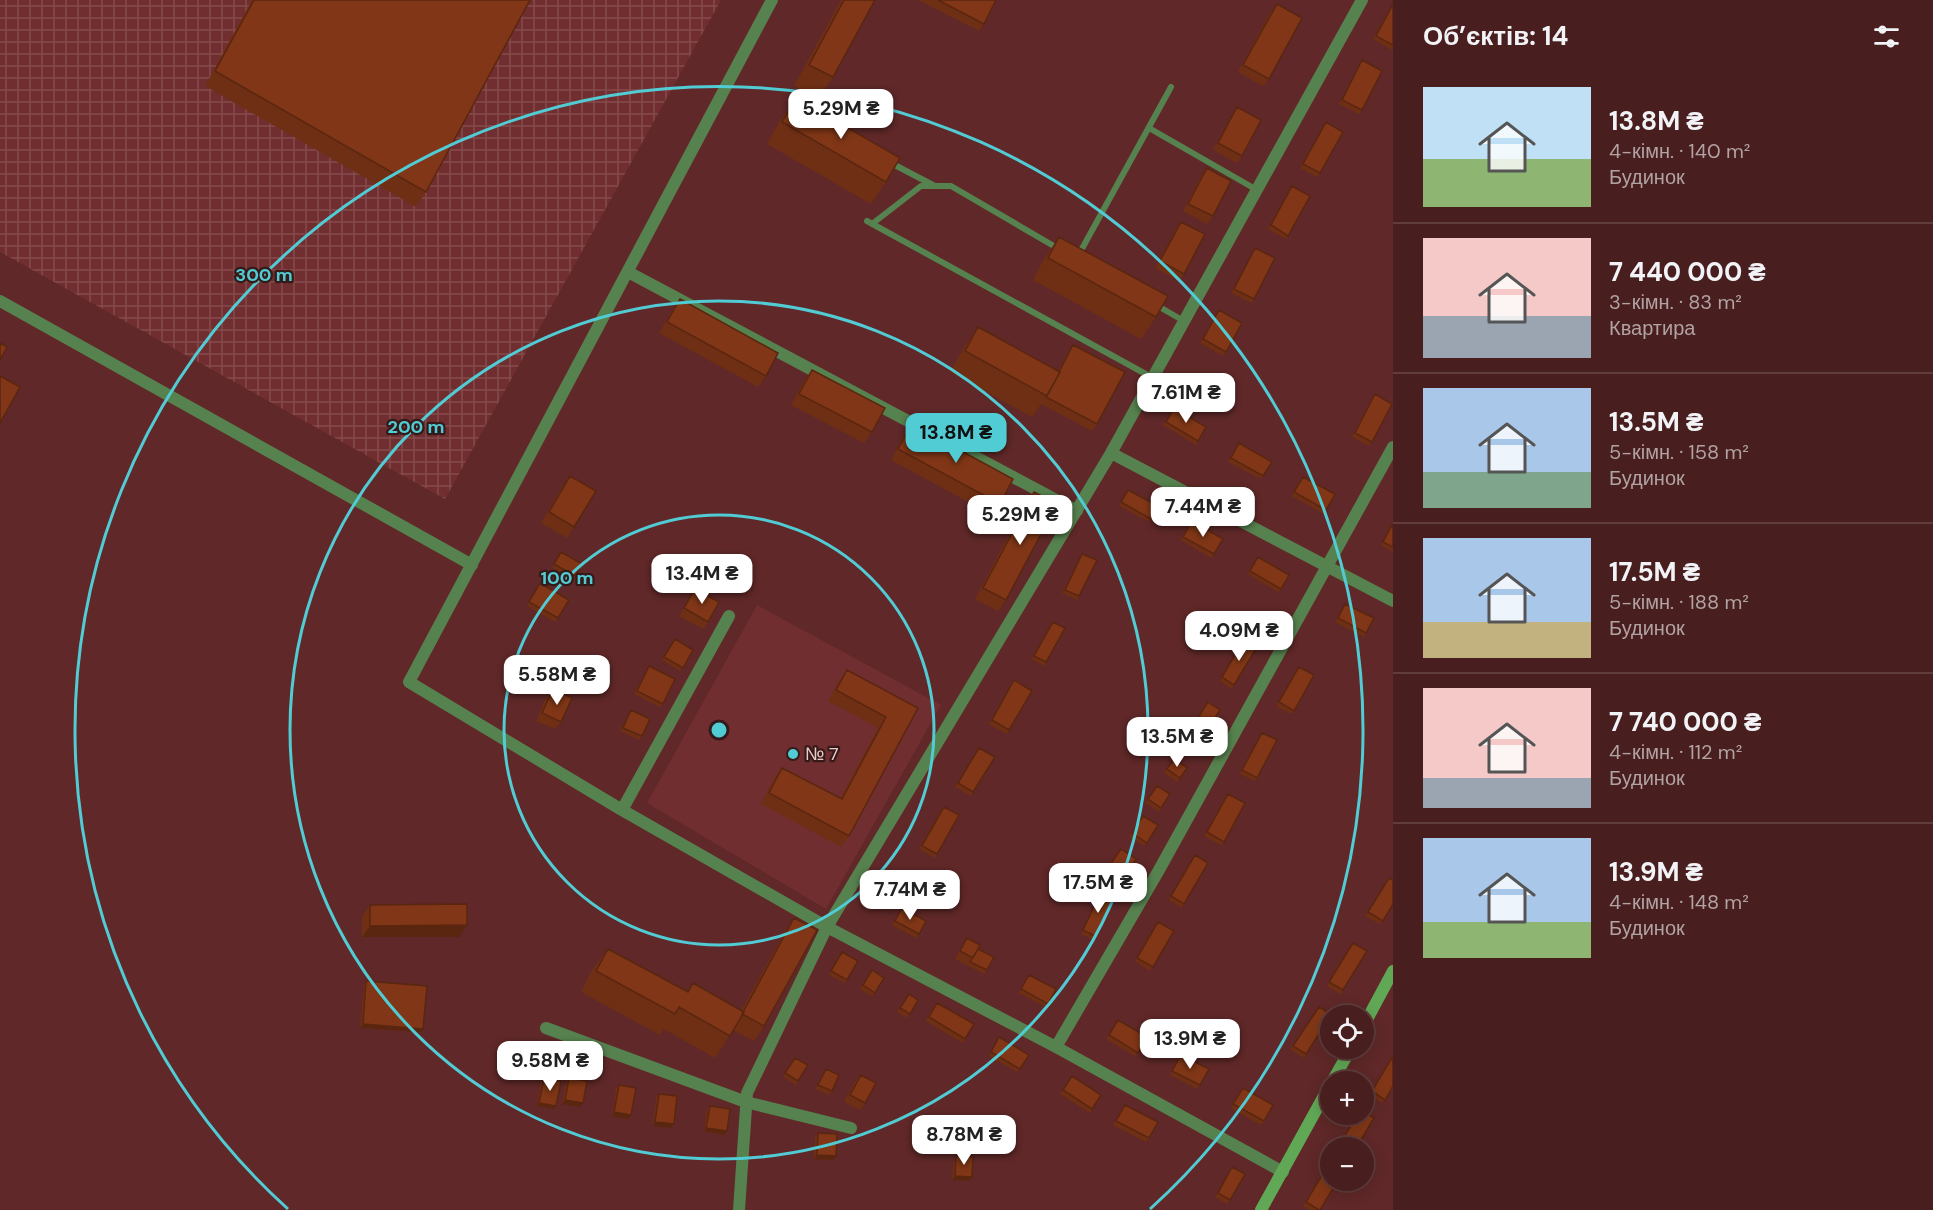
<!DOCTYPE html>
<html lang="uk">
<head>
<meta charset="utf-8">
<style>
  body { margin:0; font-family:"DM Sans",sans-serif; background:#4f2727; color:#f1f3f6; height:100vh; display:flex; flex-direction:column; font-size:22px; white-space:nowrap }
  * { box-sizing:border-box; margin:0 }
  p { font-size:20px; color:#b1a2a4 }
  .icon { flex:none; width:33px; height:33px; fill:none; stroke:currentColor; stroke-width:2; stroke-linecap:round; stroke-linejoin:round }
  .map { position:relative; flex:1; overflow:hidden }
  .side { display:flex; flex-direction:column; background:#481e1e; width:540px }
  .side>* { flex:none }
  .buttons { position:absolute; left:1320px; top:1005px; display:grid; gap:12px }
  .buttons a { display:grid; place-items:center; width:54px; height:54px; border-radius:50%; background:#481e1e; box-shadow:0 3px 15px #0003,0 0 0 2px #603c3c; font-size:30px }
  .price { position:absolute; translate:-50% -51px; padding:0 14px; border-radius:12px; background:#fff; color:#222; font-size:20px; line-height:39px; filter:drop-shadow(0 2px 3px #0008) }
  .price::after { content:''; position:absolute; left:50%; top:36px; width:18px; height:14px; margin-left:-9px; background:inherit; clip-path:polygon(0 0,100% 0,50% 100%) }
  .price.on { background:#51ccd4; color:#111 }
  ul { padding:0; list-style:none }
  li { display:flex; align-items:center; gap:18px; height:150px; padding:0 30px }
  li+li { border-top:2px solid #603c3c }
  li span { display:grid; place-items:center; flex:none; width:168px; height:120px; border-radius:0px; color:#555 }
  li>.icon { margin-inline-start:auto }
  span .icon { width:72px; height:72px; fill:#fffc; stroke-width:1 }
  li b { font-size:26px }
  h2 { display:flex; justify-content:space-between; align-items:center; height:72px; padding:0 30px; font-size:26px }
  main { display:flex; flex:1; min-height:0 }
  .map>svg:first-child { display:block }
</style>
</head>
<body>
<main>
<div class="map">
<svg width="1393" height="1210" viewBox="0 0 1393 1210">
  <defs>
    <pattern id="industrial-grid" width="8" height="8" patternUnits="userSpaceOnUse" patternTransform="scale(1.5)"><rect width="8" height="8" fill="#702e30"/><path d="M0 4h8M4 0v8" fill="none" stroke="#854b4c"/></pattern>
  </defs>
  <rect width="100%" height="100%" fill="#602828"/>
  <path fill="#702e30" d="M 757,605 L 941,705 L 826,909 L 647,803 Z"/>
  <path fill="url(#industrial-grid)" d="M 0,0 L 721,0 L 445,499 L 0,252 Z"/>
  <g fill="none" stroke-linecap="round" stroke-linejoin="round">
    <path stroke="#56824f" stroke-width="6" d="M 1149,128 L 1257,190
      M 889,162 L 933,185
      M 867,221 L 1153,378
      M 872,224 L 921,186 L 951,186 L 1059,249
      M 1078,256 L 1171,87
      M 1156,305 L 1184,321"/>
    <path stroke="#56824f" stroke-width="12" d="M 772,0 L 409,682 L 622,810 L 827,927 L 1111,453 L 1362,0
      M 628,272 L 1077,511
      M 0,301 L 472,565
      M 1111,453 L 1393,601
      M 622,810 L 729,616
      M 546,1028 L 746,1102 L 851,1128
      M 1056,1047 L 1159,870 L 1393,447
      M 739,1210 L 747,1093 L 827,927 L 1056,1047 L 1283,1172"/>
    <path stroke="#60a856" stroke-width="12" d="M 1364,1025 L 1393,971
      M 1332,1082 L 1351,1048
      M 1261,1210 L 1330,1085"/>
  </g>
  <path fill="#6f2f14" d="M 252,0 L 530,0 L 426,192 L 416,207 L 205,86 Z
    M 841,0 L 875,0 L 833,77 L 818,99 L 794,86 Z
    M 918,0 L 996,0 L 984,24 L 979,31 Z
    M 1393,3 L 1393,49 L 1392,50 L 1373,39 Z
    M 1277,4 L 1269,79 L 1263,86 L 1238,72 L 1271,11 Z
    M 1362,60 L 1362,110 L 1359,114 L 1339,104 Z
    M 796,98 L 886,182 L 871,204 L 767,144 L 781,119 Z
    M 1237,107 L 1242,156 L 1237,163 L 1213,150 L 1232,115 Z
    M 1326,122 L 1320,173 L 1317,177 L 1300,168 Z
    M 1207,168 L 1213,216 L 1207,224 L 1183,211 L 1201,176 Z
    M 1292,186 L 1288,236 L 1286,239 L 1268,229 Z
    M 1181,222 L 1184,274 L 1179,281 L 1155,268 L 1176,229 Z
    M 1059,237 L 1156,317 L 1141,339 L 1033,280 L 1044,259 Z
    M 1255,248 L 1254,299 L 1251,303 L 1231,293 Z
    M 680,299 L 766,376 L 758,387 L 659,333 L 672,311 Z
    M 1219,310 L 1226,352 L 1223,356 L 1200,343 Z
    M 978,327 L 1058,371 L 1068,352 L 1073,345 L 1097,424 L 1092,431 L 1041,404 L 1032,417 L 950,372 L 963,349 Z
    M 812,370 L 872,432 L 864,443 L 791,405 L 804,381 Z
    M 1375,394 L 1372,442 L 1369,446 L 1352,437 Z
    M 1174,408 L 1198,441 L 1196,445 L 1163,425 Z
    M 912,424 L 1000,504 L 992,515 L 891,460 L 904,435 Z
    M 1239,443 L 1263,476 L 1261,479 L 1228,462 Z
    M 570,476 L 574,527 L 567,538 L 541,523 L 562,487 Z
    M 1300,480 L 1326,510 L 1324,514 L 1292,496 Z
    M 1128,490 L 1151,519 L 1149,522 L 1119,506 Z
    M 1034,492 L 1006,600 L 998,611 L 975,599 L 1026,503 Z
    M 1192,521 L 1214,554 L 1211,558 L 1181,540 Z
    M 1392,525 L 1393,525 L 1393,552 L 1381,545 Z
    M 1082,554 L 1079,596 L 1077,600 L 1062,593 Z
    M 558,556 L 575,576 L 573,580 L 552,568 Z
    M 1256,561 L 1281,589 L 1278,592 L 1248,574 Z
    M 537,587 L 558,618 L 555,622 L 527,606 Z
    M 695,589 L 708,622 L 703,629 L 679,616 Z
    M 1345,604 L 1366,633 L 1364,637 L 1335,622 Z
    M 1053,622 L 1046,662 L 1044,666 L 1032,659 Z
    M 675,639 L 693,650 L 680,671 L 662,660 Z
    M 1242,644 L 1234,685 L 1232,689 L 1220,681 Z
    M 649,666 L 663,704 L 660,707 L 634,694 Z
    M 1299,667 L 1294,711 L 1291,714 L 1276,706 Z
    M 847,670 L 918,708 L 849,836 L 841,847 L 761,804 L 774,779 L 782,768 L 840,799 L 878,728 L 828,701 L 839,681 Z
    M 1012,684 L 1009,730 L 1007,734 L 989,724 Z
    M 553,689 L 561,722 L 555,729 L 536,721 L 547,696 Z
    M 1208,702 L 1220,710 L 1208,728 L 1196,720 Z
    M 631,710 L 642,736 L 639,740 L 620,731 Z
    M 1192,729 L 1204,738 L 1193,754 L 1180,745 Z
    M 1262,733 L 1257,778 L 1255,781 L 1240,774 Z
    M 979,748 L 973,792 L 971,796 L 955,787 Z
    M 1174,759 L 1187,768 L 1177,782 L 1164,773 Z
    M 1157,786 L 1170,794 L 1159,812 L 1145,803 Z
    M 1228,794 L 1224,842 L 1221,845 L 1204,836 Z
    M 941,811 L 937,854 L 935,858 L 919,849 Z
    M 1143,816 L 1158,825 L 1144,846 L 1129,837 Z
    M 1121,849 L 1136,859 L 1123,879 L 1107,868 Z
    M 1192,859 L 1184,904 L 1182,908 L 1169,900 Z
    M 1389,878 L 1393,904 L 1380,924 L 1365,916 Z
    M 1101,892 L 1095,936 L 1093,940 L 1081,934 Z
    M 370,905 L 459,937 L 362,937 L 362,916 Z
    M 902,908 L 919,934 L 916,938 L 892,925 Z
    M 794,918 L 764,1026 L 754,1041 L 733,1030 L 715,1058 L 664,1029 L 660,1035 L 581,992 L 592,970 L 608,949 L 687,992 L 693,983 L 741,1011 L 784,933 Z
    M 1155,925 L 1174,931 L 1150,971 L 1135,961 Z
    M 967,938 L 978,949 L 987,970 L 984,974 L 955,959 Z
    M 1350,946 L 1343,990 L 1341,994 L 1327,986 Z
    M 842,952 L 847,980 L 845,983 L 829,975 Z
    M 872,970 L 884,978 L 872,996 L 860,989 Z
    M 1029,975 L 1048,1004 L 1046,1007 L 1019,993 Z
    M 366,981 L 421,1032 L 360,1028 L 364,985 Z
    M 909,994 L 918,1000 L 907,1018 L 897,1012 Z
    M 934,1007 L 965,1039 L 962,1043 L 926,1021 Z
    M 1319,1007 L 1330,1017 L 1304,1058 L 1290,1049 Z
    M 1118,1020 L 1147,1037 L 1135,1056 L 1106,1039 Z
    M 997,1041 L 1029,1055 L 1017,1072 L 989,1056 Z
    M 1181,1055 L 1200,1085 L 1197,1089 L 1170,1075 Z
    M 1393,1055 L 1393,1086 L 1382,1103 L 1369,1095 Z
    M 795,1058 L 808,1065 L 796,1085 L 783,1077 Z
    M 826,1069 L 832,1091 L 829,1095 L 815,1089 Z
    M 861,1075 L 865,1103 L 860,1110 L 844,1102 L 855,1082 Z
    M 1072,1076 L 1101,1095 L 1090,1113 L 1060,1094 Z
    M 544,1078 L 556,1106 L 554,1109 L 537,1106 L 541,1082 Z
    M 569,1078 L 580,1107 L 562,1104 L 566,1082 Z
    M 619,1085 L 628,1119 L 612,1116 L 616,1089 Z
    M 1243,1088 L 1264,1121 L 1261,1125 L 1231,1108 Z
    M 659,1094 L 671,1128 L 653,1126 L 656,1098 Z
    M 1125,1105 L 1149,1138 L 1146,1142 L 1113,1125 Z
    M 710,1106 L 727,1131 L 724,1135 L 704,1131 L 707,1109 Z
    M 818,1133 L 833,1160 L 814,1159 L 815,1137 Z
    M 956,1156 L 969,1181 L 952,1180 L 954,1160 Z
    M 1232,1167 L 1230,1200 L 1227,1204 L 1215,1197 Z
    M 1325,1169 L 1320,1210 L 1310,1210 L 1303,1206 Z"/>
  <path fill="#5a2610" d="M 467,925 L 459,937 L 362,937 L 370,926 Z
    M 363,1024 L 423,1029 L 421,1032 L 360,1028 Z
    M 565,1100 L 583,1103 L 580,1107 L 562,1104 Z
    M 539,1103 L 556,1106 L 554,1109 L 537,1106 Z
    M 614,1112 L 631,1115 L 628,1119 L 612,1116 Z
    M 655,1122 L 674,1124 L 671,1128 L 653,1126 Z
    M 706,1128 L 727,1131 L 724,1135 L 704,1131 Z
    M 817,1155 L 836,1156 L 833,1160 L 814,1159 Z
    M 955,1176 L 972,1177 L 969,1181 L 952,1180 Z"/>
  <path fill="#813717" stroke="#5a2610" stroke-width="1.5" d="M 254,0 L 530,0 L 426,192 L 215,71 Z
    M 844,0 L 875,0 L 833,77 L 809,65 Z
    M 938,0 L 996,0 L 984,24 Z
    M 1277,4 L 1302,18 L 1269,79 L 1243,65 Z
    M 1393,4 L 1393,45 L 1376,36 Z
    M 1362,60 L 1382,71 L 1362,110 L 1342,100 Z
    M 796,98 L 900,158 L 886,182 L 782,122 Z
    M 1237,107 L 1261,120 L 1242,156 L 1218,143 Z
    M 1326,122 L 1343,132 L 1320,173 L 1303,164 Z
    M 1207,168 L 1231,181 L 1213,216 L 1188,204 Z
    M 1292,186 L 1310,196 L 1288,236 L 1271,225 Z
    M 1181,222 L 1205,234 L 1184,274 L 1160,261 Z
    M 1059,237 L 1168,296 L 1156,317 L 1048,258 Z
    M 1255,248 L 1275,258 L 1254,299 L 1234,289 Z
    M 680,299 L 778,353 L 766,376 L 667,322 Z
    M 1219,310 L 1242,323 L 1226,352 L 1203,339 Z
    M 978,327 L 1060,372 L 1047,396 L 965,351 Z
    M 0,343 L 7,347 L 0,360 Z
    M 1073,345 L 1125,372 L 1097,424 L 1046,397 L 1060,372 L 1059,372 Z
    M 812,370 L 885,408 L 872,432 L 799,394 Z
    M 0,376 L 20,387 L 0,423 Z
    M 1375,394 L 1392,404 L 1372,442 L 1355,433 Z
    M 1174,408 L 1206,427 L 1198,441 L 1166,422 Z
    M 912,424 L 1013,479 L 1000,504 L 898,449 Z
    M 1239,443 L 1272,462 L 1263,476 L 1231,458 Z
    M 570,476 L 596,491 L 574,527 L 549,512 Z
    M 1303,477 L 1335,494 L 1326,510 L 1294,492 Z
    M 1128,490 L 1158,506 L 1151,519 L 1121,502 Z
    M 1034,492 L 1057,504 L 1006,600 L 983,588 Z
    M 1192,521 L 1223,539 L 1214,554 L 1183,537 Z
    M 1392,525 L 1393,525 L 1393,547 L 1383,542 Z
    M 561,552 L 582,564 L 575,576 L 554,564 Z
    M 1082,554 L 1097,560 L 1079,596 L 1065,590 Z
    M 1258,557 L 1289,575 L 1281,589 L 1250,571 Z
    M 540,583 L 569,600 L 558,618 L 529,602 Z
    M 695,589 L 719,602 L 708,622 L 684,608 Z
    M 1345,604 L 1374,618 L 1366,633 L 1338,618 Z
    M 1053,622 L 1065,628 L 1046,662 L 1034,656 Z
    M 675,639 L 693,650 L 683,668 L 664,657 Z
    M 1244,640 L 1257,647 L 1234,685 L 1222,677 Z
    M 649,666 L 675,679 L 663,704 L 637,691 Z
    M 1299,667 L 1314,675 L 1294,711 L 1279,702 Z
    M 847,670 L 918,708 L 849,836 L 769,793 L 782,768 L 842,799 L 886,717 L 836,690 Z
    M 1014,680 L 1032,691 L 1009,730 L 992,720 Z
    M 553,689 L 572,698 L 561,722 L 542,713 Z
    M 1208,702 L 1220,710 L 1211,724 L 1199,716 Z
    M 631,710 L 650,719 L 642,736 L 623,728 Z
    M 1192,729 L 1204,738 L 1195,750 L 1183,741 Z
    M 1262,733 L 1277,740 L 1257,778 L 1242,770 Z
    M 979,748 L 995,757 L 973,792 L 958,783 Z
    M 1174,759 L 1187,768 L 1180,778 L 1167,769 Z
    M 1157,786 L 1170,794 L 1161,808 L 1148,799 Z
    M 1228,794 L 1245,803 L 1224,842 L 1207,832 Z
    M 944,807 L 959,815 L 937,854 L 922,846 Z
    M 1143,816 L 1158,825 L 1147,843 L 1132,833 Z
    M 1121,849 L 1136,859 L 1125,875 L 1110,865 Z
    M 1195,855 L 1208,863 L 1184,904 L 1171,896 Z
    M 1389,878 L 1393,880 L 1393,904 L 1383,921 L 1368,912 Z
    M 1101,892 L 1114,898 L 1095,936 L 1083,930 Z
    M 467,904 L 467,925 L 370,926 L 370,905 Z
    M 902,908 L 926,921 L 919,934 L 895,921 Z
    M 794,918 L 817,930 L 764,1026 L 742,1014 Z
    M 1158,922 L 1174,931 L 1153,967 L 1137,958 Z
    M 967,938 L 980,945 L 973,958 L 960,951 Z
    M 1353,943 L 1367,951 L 1343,990 L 1329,982 Z
    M 608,949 L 688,992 L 693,983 L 744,1012 L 730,1036 L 679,1007 L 675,1014 L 596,971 Z
    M 978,949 L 994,957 L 987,970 L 970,962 Z
    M 842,952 L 858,961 L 847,980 L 831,971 Z
    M 872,970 L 884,978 L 875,993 L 863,985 Z
    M 1029,975 L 1056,989 L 1048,1004 L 1021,989 Z
    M 366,981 L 427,986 L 423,1029 L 363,1024 Z
    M 909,994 L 918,1000 L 910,1014 L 900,1008 Z
    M 937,1003 L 974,1024 L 965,1039 L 929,1017 Z
    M 1319,1007 L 1332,1015 L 1330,1016 L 1330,1017 L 1306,1054 L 1293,1046 Z
    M 1118,1020 L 1147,1037 L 1138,1053 L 1109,1035 Z
    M 999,1037 L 1029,1055 L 1020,1069 L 991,1052 Z
    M 1181,1055 L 1209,1069 L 1200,1085 L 1172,1071 Z
    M 1393,1056 L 1393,1086 L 1385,1100 L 1372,1091 Z
    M 795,1058 L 808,1065 L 798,1081 L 785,1073 Z
    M 826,1069 L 839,1075 L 832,1091 L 818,1085 Z
    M 861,1075 L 876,1083 L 865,1103 L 850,1095 Z
    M 1072,1076 L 1101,1095 L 1092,1109 L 1063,1090 Z
    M 544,1078 L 561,1081 L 556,1106 L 539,1103 Z
    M 569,1078 L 587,1081 L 583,1103 L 565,1100 Z
    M 619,1085 L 636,1088 L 631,1115 L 614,1112 Z
    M 1243,1088 L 1273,1105 L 1264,1121 L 1233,1104 Z
    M 659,1094 L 677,1096 L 674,1124 L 655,1122 Z
    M 1125,1105 L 1158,1122 L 1149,1138 L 1116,1121 Z
    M 710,1106 L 730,1109 L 727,1131 L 706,1128 Z
    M 1364,1112 L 1374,1118 L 1356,1148 L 1343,1148 L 1339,1145 L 1358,1114 L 1364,1114 Z
    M 818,1133 L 837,1134 L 836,1156 L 817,1155 Z
    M 956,1156 L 973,1157 L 972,1177 L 955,1176 Z
    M 1328,1165 L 1330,1167 L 1330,1180 L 1338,1180 L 1320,1210 L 1319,1210 L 1306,1202 Z
    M 1232,1167 L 1245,1174 L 1230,1200 L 1218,1193 Z"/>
  <g fill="none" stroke="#51ccd4" stroke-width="3">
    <circle cx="719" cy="730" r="215"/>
    <circle cx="719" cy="730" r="429"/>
    <path d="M288 1209A644 644 0 1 1 1150 1209"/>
  </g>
  <circle fill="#51ccd4" stroke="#341b1a" stroke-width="2" cx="793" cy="754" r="6"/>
  <g text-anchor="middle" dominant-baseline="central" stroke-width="4.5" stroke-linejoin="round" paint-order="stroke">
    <g font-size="18" fill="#ecc8c6" stroke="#341b1a" text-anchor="start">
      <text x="805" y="754">№ 7</text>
    </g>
  </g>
  <circle cx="719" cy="730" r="9" fill="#51ccd4" stroke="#341b1a" stroke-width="3"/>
  <g font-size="18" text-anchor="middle" font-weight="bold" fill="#51ccd4" stroke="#341b1a" stroke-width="4.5" stroke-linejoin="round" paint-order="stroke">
    <text x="264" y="281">300 m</text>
    <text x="416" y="433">200 m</text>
    <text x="567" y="584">100 m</text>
  </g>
</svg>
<div class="buttons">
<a><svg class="icon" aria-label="locate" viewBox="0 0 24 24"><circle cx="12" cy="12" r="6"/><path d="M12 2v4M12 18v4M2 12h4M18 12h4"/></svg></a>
<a>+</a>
<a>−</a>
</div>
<b class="price" style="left:841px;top:140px">5.29M ₴</b>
<b class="price" style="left:1186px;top:424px">7.61M ₴</b>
<b class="price on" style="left:956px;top:464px">13.8M ₴</b>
<b class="price" style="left:1203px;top:538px">7.44M ₴</b>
<b class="price" style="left:1020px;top:546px">5.29M ₴</b>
<b class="price" style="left:702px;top:605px">13.4M ₴</b>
<b class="price" style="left:1239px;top:662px">4.09M ₴</b>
<b class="price" style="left:557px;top:706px">5.58M ₴</b>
<b class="price" style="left:1177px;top:768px">13.5M ₴</b>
<b class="price" style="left:1098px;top:914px">17.5M ₴</b>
<b class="price" style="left:910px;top:921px">7.74M ₴</b>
<b class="price" style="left:1190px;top:1070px">13.9M ₴</b>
<b class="price" style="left:550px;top:1092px">9.58M ₴</b>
<b class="price" style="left:964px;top:1166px">8.78M ₴</b>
</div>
<section class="side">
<h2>Об’єктів: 14<svg class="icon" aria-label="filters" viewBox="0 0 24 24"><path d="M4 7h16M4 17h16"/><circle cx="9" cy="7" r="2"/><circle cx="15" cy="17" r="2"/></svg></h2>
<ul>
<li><span style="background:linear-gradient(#bfe0f5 60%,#8fb573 0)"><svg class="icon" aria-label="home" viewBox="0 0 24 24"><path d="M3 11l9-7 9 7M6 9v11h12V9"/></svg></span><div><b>13.8M ₴</b><p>4-кімн. · 140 m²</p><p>Будинок</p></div></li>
<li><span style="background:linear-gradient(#f6c9c9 65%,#9aa5b1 0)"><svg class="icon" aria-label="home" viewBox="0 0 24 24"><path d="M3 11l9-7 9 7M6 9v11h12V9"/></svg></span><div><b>7 440 000 ₴</b><p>3-кімн. · 83 m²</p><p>Квартира</p></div></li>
<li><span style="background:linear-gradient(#a9c7e8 70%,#7fa58c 0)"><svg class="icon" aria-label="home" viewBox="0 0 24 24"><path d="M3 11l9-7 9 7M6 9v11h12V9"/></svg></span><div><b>13.5M ₴</b><p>5-кімн. · 158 m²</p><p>Будинок</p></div></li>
<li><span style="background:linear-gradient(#a9c7e8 70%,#c2b280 0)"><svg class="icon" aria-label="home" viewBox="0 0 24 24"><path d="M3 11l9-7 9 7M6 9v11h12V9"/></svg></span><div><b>17.5M ₴</b><p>5-кімн. · 188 m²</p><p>Будинок</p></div></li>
<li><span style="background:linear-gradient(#f6c9c9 75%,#9aa5b1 0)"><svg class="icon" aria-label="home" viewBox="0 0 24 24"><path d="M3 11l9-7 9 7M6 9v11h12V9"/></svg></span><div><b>7 740 000 ₴</b><p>4-кімн. · 112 m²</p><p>Будинок</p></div></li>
<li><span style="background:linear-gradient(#a9c7e8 70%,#8fb573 0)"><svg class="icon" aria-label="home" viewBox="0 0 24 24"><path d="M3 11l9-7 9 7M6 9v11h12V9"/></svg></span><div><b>13.9M ₴</b><p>4-кімн. · 148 m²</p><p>Будинок</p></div></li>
</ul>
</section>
</main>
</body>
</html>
